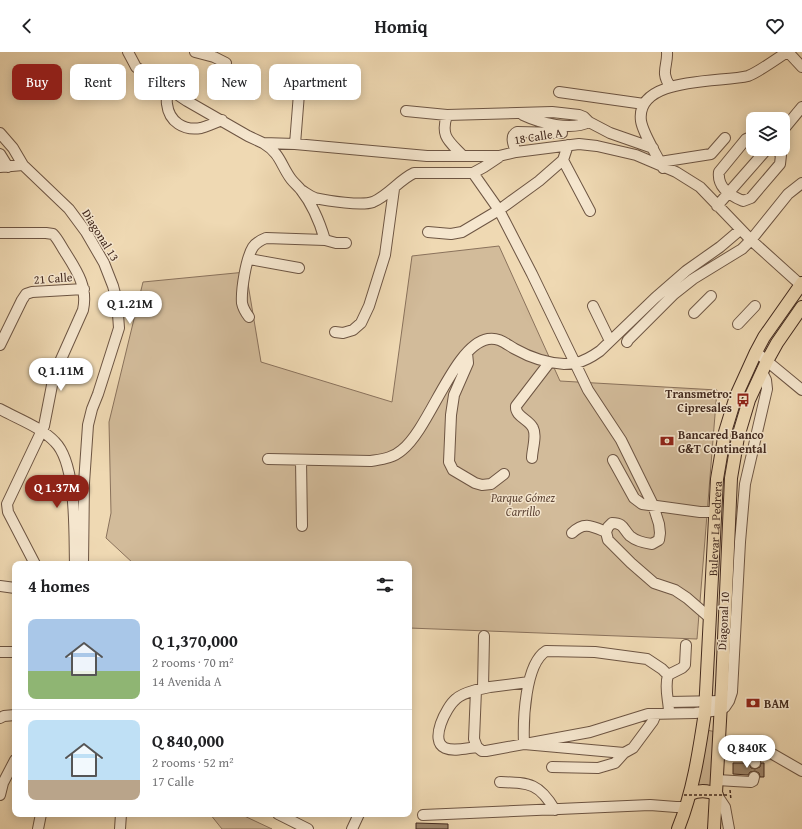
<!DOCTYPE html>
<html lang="en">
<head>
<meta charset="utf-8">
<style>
  body { margin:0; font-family:"Gentium Book Plus",serif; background:#f2f2f2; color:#202124; height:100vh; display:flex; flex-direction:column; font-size:15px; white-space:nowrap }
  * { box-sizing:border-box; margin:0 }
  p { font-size:13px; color:#757577 }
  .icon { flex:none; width:22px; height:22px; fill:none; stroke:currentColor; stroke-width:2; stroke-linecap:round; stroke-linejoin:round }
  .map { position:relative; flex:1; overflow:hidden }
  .drawer { position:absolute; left:12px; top:509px; width:400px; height:256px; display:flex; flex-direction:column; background:#fff; border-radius:8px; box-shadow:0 2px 10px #0003 }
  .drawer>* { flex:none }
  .top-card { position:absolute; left:12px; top:12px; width:400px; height:36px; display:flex; gap:8px }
  .buttons { position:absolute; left:746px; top:60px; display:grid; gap:8px }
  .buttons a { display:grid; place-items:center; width:44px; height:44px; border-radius:8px; background:#fff; box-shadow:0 2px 10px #0003; font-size:20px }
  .price { position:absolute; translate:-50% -34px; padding:0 9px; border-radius:14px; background:#fff; color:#222; font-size:13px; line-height:26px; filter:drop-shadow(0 1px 2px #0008) }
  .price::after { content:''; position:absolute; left:50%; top:24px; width:12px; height:9px; margin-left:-6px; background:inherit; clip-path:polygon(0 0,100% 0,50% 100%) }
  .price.on { background:#8f2418; color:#fff }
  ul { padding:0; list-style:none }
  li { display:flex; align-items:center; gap:12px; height:100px; padding:0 16px }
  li+li { border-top:1px solid #e0e0e0 }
  li span { display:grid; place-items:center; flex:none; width:112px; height:80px; border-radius:8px; color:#555 }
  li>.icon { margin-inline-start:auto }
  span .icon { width:48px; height:48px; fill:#fffc; stroke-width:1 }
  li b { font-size:17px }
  h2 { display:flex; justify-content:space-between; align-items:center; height:48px; padding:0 16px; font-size:17px }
  .tag { padding:0 14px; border-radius:8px; background:#fff; box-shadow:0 2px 10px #0003; font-size:14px; line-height:36px }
  .tag.on { background:#8f2418; color:#fff }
  header { display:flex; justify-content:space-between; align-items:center; height:52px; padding:0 16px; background:#fff; font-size:18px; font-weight:700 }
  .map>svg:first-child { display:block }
</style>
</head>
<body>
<header><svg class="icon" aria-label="back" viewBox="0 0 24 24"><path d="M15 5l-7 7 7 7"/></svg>Homiq<svg class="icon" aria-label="heart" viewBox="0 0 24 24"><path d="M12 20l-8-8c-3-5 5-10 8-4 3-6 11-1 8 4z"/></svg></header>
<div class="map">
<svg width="802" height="777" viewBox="0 0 802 777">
  <rect width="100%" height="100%" fill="#efd9b3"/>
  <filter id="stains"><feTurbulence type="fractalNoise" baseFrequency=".005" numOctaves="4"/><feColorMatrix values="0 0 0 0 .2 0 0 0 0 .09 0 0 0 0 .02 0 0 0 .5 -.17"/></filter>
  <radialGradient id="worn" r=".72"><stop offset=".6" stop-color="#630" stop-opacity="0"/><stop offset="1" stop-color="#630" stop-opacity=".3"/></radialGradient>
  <path fill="#d2bb9a" stroke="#8a725c" d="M 499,194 L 560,329 L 717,338 L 697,587 L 409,576 L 409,512 L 134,512 L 106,486 L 111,461 L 109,370 L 143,230 L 246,220 L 261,310 L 392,350 L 412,204 Z
    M 706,678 L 717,680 L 712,738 L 697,737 Z
    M 210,762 L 240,762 L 272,777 L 222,777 Z"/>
  <path fill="#9c856b" stroke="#42291e" d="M 733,711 L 749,711 L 751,716 L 755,717 L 760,715 L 761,711 L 764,711 L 764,725 L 760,725 L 759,721 L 755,719 L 750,720 L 748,723 L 733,722 Z
    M 416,771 L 448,772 L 448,777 L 416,777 Z"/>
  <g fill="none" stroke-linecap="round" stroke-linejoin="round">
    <g stroke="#6d5543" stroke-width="12">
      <path id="minor" d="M 128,0 L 136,15 L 187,49 L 248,84 L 263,91 L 295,92 L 427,104 L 499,104 L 516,100 L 579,92 L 597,94 L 636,103 L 676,120 L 700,135 L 751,188 L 802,234
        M 195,0 L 214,5 L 226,11
        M 667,0 C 668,14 660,20 670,34
        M 788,0 L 802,15
        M 168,36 C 168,41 166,47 167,52 C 169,70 184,79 201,76 C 208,74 215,71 222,68
        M 559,40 L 644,52
        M 406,59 L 447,63 L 552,60 L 579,63 L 584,65 L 589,70 L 610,81 L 653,96
        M 447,63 C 440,85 449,89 463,104
        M 523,63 C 540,71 571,79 589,70
        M 783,78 L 802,55
        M 0,81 L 13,96 L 23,113 L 69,157 L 86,180 L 104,211 L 113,234 L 117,249 L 119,276 L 98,342 L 92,357 L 88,373 L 84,431 L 83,512
        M 753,84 L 746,87 L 719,120 C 717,136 731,144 743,149 L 751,146 L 780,112 L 781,103 L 776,97
        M 263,91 C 281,102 280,112 291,127 C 294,131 298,134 301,138 C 313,153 320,171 325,188
        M 295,92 L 300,29
        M 516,100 C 514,94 509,84 517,80 L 562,81
        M 0,102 L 8,115
        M 563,108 L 590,159
        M 660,110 L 711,102 L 725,86
        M 0,115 L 23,113
        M 663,116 C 657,103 643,82 641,69 C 635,24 721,31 748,24 C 757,21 778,6 787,0
        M 473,121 L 499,158 L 532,222 L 588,338 L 621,388 L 653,453 L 659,472 L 660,481 L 659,488 L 652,492 C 644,491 636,489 630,484 C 623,477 624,471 612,471 L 608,475 L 606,480 L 608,488 L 631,511 L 654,531 L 675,538 L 687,546 L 710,566
        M 301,138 C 306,141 310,144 315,146 C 328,149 362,154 373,150 C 389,143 399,128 414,121 L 473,121 L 484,115 L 499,105
        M 717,154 L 767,97
        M 428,180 L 451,182 L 462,180 L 499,158 L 539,129 L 563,108 L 568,93
        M 0,181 L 46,181 L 53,182 C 58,187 61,194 65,200 C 77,219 88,235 83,258 L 54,323 L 44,374 L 7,452 L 8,460 L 35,512
        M 249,207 L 299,216
        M 593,254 L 610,289
        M 694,261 L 711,244
        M 249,265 C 246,261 243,256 242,251 C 241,238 246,206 253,195 C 256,191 261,188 266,186 L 325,188 L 336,191 L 346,191
        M 738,272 L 755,254
        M 335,280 L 343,281 L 353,278 L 361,271 L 369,254 L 385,203 L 394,137
        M 627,290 L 628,288 L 674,242 L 693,227 L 742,197 L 751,188 L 788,142 L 802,131
        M 0,293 L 22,248 L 26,242 L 32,240 L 84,237
        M 756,300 L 802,338
        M 467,301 L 468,311 L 454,343 L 451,363 L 449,410 L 453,418 L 475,431 L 482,433 L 491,432 L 504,422
        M 0,357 C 18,367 41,375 55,390 C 77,412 74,481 75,512
        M 532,406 C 532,398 537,384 533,376 C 529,367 515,365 516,354 L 549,311
        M 268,407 L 371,409 C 383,407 393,406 402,398 C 430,376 454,293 488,287 C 499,285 506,292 515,297 C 531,306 546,311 564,312 C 568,312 572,312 576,311 C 585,309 593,304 600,299 L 655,246 L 686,219 L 720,195 L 740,178
        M 301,408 L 302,474
        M 613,408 L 634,446 L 642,452 L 700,460 L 716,460
        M 572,481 C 584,469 592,474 606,480
        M 0,534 L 15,536
        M 0,600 L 15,600
        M 529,630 L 490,635 L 476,638 L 474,687 L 477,695 L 482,699 L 486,699 L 590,680 L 648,662 L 695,661 L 721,658 L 725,655 L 729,649 L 732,640 L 740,490 L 745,432 L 767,337 L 766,328 L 762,320
        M 483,636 L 484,584
        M 476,638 C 469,640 461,642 456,647 C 446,655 429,689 445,696 C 454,700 467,696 477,695
        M 669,650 L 722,649
        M 669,661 C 669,648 664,637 668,623 L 682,616 L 685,613 L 686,593
        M 656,662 L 653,669 L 633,696 L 624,701 L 524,692 C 523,668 525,612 546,599 L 595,600 L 647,607 L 662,617 L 668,623
        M 0,666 L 4,664 L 15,663
        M 718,698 L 769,700 L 802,719
        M 755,711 L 756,699
        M 552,715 L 598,716 L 615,711 L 624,701
        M 717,728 L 751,730 L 753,729 L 754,725
        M 500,730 C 530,731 539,731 555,758
        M 0,743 L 3,731 L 15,708
        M 717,743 L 725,755 L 729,777
        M 278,762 L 308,777
        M 423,763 L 650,753 L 676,755 L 686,755
        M 38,777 L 41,762
        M 120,777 L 121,762
        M 352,777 L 359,762"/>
    </g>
    <g stroke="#42291e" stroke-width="14">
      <g id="major">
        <path d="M 690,742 C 699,738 708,738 717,743"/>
        <path id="s1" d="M 678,777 C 693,740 699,700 705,660 L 717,427 L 725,380 L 736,344 L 756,300 L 764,285 L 802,231"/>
        <path d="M 714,777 L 722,633 L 731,426 L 738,385 L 749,348 L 767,309 L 777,291 L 802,255"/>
      </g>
    </g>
    <path stroke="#42291e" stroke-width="1.5" stroke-dasharray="3 2" stroke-linecap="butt" d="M 730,738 L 731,748"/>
    <use href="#minor" stroke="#f5e6ce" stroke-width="10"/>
    <use href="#major" stroke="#efd9b3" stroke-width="12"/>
    <path stroke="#42291e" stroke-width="1.5" stroke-dasharray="3 2" stroke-linecap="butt" d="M 684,743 L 727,743"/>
  </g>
  <defs>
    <g id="bus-bare" transform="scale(1.08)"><path d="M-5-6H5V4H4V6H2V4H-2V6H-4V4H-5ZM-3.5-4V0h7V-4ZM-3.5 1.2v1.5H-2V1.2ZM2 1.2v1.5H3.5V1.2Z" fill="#8f2418" stroke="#f5e6ce" stroke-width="2.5" paint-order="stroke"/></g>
    <g id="bank-bare" transform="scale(1.08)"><path d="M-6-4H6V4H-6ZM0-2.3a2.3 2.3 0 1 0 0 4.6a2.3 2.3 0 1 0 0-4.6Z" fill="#8f2418" stroke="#f5e6ce" stroke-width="2.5" paint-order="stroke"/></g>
  </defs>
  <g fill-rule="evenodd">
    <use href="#bus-bare" x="743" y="348"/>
    <use href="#bank-bare" x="667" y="389"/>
    <use href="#bank-bare" x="753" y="651"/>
  </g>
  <g text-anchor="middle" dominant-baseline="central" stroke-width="3" stroke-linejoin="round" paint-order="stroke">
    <g font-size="12" fill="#42291e" stroke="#f5e6ce">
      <text transform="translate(538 84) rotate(-9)">18 Calle A</text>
      <text transform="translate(101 183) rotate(58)">Diagonal 13</text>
      <text transform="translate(53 226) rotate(-4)">21 Calle</text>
      <text stroke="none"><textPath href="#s1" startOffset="304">Bulevar La Pedrera</textPath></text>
      <text transform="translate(723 569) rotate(-87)">Diagonal 10</text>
    </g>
    <g font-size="12" font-weight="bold" fill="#42291e" stroke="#f5e6ce" text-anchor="start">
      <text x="732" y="341" text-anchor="end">Transmetro:<tspan x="732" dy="14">Cipresales</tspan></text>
      <text x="678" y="382">Bancared Banco<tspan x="678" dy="14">G&amp;T Continental</tspan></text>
      <text x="764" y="651">BAM</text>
    </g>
    <g font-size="12" font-style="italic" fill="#5f4637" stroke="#f5e6ce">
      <text x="523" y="445">Parque Gómez<tspan x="523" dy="14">Carrillo</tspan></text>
    </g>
  </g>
  <rect width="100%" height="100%" filter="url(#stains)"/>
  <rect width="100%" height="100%" fill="url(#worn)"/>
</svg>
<div class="buttons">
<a><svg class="icon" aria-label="layers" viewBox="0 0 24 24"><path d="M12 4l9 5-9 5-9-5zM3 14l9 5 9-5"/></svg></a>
</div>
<b class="price" style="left:130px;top:273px">Q 1.21M</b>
<b class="price" style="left:61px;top:340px">Q 1.11M</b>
<b class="price on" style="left:57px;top:457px">Q 1.37M</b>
<b class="price" style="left:747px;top:717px">Q 840K</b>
<div class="top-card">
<a class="tag on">Buy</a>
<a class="tag">Rent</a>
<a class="tag">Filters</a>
<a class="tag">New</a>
<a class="tag">Apartment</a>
</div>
<section class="drawer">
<h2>4 homes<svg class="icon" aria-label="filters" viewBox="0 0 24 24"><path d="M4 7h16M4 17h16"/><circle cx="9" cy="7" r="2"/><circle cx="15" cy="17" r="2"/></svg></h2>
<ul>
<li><span style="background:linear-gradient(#a9c7e8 65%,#8fb573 0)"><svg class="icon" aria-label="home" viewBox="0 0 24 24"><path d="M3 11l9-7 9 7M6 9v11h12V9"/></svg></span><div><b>Q 1,370,000</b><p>2 rooms · 70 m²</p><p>14 Avenida A</p></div></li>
<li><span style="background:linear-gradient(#bfe0f5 75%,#b9a48a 0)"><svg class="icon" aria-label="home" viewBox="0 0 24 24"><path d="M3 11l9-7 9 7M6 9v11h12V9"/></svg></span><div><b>Q 840,000</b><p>2 rooms · 52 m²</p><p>17 Calle</p></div></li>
</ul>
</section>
</div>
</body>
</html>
